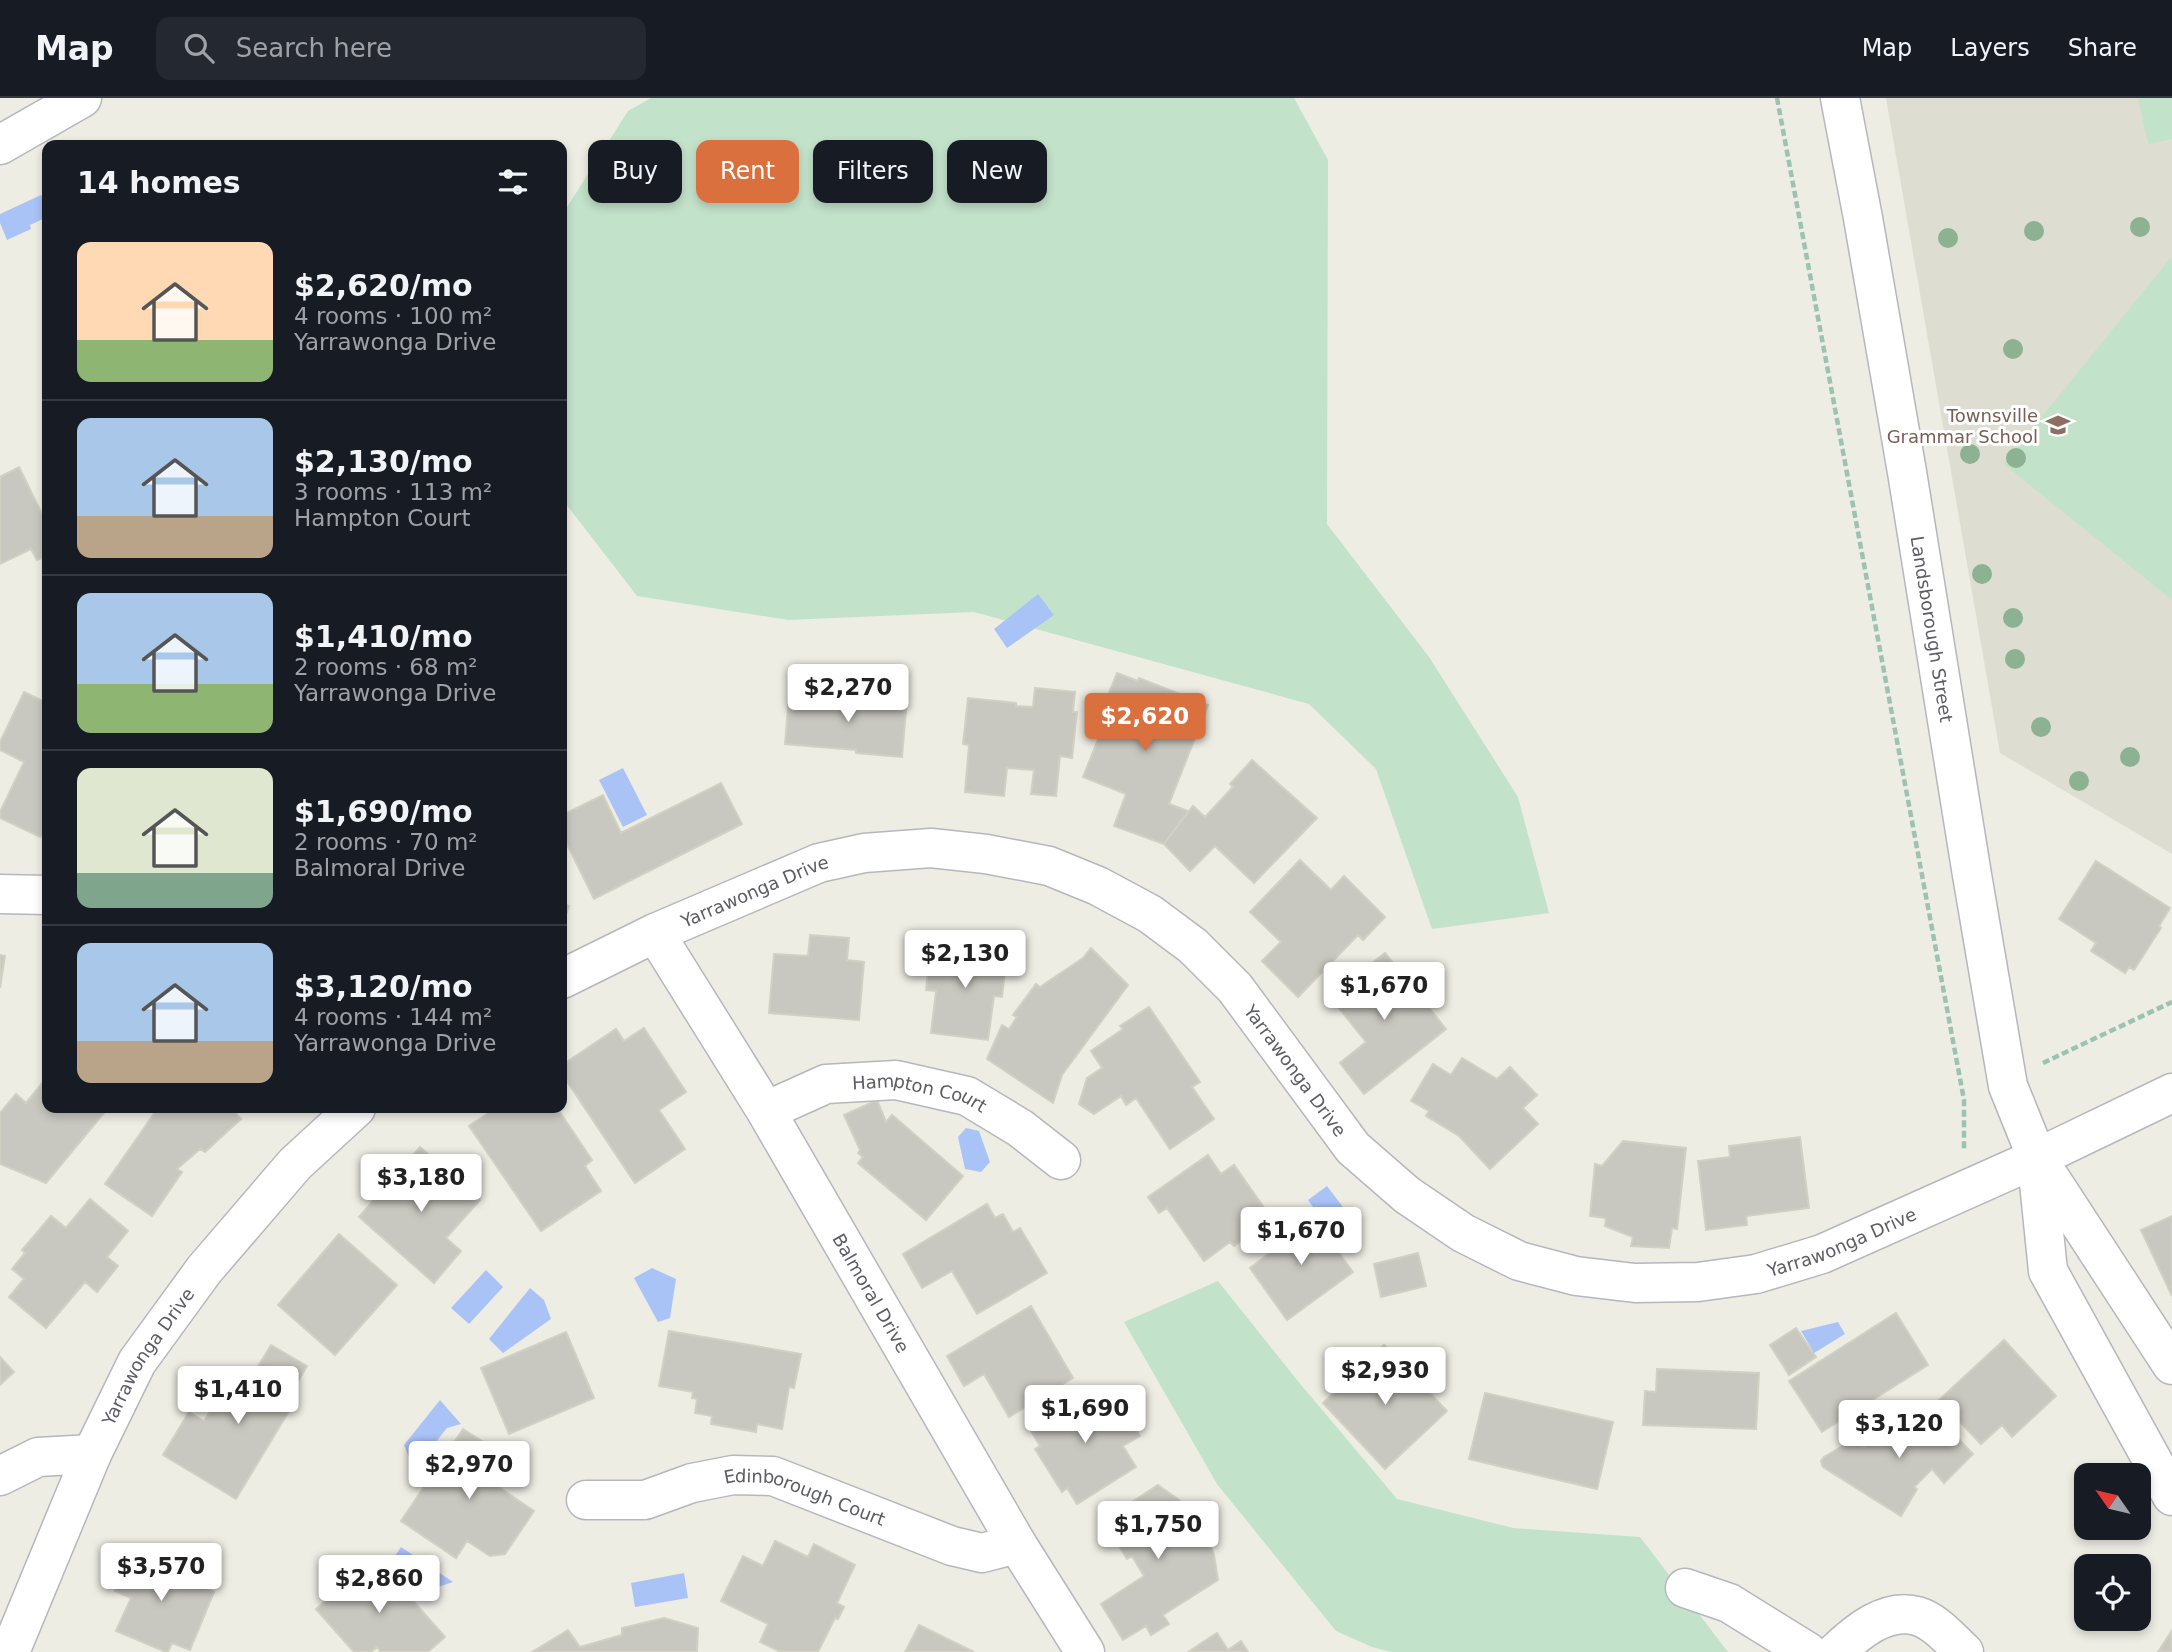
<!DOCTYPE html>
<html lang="en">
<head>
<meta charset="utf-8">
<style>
  body { margin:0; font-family:"DejaVu Sans",sans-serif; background:#242831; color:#f1f3f6; height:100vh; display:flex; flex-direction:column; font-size:26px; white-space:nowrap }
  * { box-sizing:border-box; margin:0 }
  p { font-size:23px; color:#9ea1a6 }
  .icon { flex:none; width:38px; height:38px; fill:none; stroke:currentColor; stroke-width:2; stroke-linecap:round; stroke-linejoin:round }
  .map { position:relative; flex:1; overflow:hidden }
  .sheet { position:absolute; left:42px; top:42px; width:525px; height:973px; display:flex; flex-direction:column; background:#171b24; border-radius:14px; box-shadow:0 4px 10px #0003 }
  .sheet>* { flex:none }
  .top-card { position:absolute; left:588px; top:42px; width:665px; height:63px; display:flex; gap:14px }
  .needle { width:46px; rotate:304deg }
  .buttons { position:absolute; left:2074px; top:1365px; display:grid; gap:14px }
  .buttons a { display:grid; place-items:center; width:77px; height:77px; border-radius:14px; background:#171b24; box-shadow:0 4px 10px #0003; font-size:35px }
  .price { position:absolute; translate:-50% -60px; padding:0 16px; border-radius:7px; background:#fff; color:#222; font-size:23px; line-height:46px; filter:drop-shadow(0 2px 4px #0008) }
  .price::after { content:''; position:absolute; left:50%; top:42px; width:21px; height:16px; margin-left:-10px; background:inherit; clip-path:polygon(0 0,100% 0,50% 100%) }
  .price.selected { background:#d9703e; color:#fff }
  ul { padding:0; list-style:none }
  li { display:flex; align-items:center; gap:21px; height:175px; padding:0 35px }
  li+li { border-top:2px solid #363941 }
  li span { display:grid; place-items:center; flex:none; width:196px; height:140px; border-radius:14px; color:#555 }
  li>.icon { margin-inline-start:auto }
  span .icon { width:84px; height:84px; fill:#fffc; stroke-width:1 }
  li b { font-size:30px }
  h2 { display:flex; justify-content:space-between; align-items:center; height:84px; padding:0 35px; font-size:30px }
  .chip { padding:0 24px; border-radius:14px; background:#171b24; box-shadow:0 4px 10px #0003; font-size:24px; line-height:63px }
  .chip.selected { background:#d9703e; color:#fff }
  header { display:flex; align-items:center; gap:42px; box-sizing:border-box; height:98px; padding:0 35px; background:#171b24; border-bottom:2px solid #363941 }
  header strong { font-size:33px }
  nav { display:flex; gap:38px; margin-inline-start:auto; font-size:24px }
  .search { width:490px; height:63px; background:#242831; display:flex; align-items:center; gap:18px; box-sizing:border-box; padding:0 24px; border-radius:14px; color:#9ea1a6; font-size:26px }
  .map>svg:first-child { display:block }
</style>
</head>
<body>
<header>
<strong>Map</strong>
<div class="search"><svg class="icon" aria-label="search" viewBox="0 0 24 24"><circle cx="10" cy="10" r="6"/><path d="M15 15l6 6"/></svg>Search here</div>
<nav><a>Map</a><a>Layers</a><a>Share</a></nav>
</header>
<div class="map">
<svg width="2172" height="1554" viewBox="0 0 2172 1554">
  <rect width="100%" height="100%" fill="#edede4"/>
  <path fill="#ddddd2" d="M 1886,0 L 2172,0 L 2172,756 L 2000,655 Z"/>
  <path fill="#c3e2ca" d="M 651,0 L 1294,0 L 1328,62 L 1327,426 L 1429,559 L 1518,699 L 1549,815 L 1432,831 L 1376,671 L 1309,606 L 974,514 L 788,522 L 637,498 L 562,401 L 562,117 L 628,13 Z
    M 2138,0 L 2172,0 L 2172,41 L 2148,46 Z
    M 2172,158 L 2172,502 L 2004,366 Z
    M 1218,1183 L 1297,1282 L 1397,1401 L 1513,1430 L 1640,1439 L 1728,1554 L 1391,1554 L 1372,1549 L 1336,1533 L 1217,1386 L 1124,1224 Z"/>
  <path fill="#aac3f7" d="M 41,97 L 47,109 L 47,119 L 30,127 L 31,131 L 7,142 L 0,125 L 0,116 Z
    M 1038,496 L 1054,517 L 1007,550 L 994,531 Z
    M 623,670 L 647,717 L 623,729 L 599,682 Z
    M 966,1030 L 979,1033 L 990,1064 L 981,1074 L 965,1071 L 958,1039 Z
    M 1327,1088 L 1358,1129 L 1339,1144 L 1308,1102 Z
    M 652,1170 L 676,1181 L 670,1220 L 658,1224 L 634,1180 Z
    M 486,1172 L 503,1189 L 469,1226 L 451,1210 Z
    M 530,1190 L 544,1202 L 551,1221 L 503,1255 L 489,1241 Z
    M 1838,1224 L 1845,1236 L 1814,1255 L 1801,1233 Z
    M 440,1302 L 461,1326 L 447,1330 L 414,1371 L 404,1347 Z
    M 401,1449 L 453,1484 L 420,1495 L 390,1465 Z
    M 684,1475 L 688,1500 L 635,1509 L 631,1485 Z"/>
  <path fill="#c9c8c0" stroke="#d1d0c3" stroke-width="2" d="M 19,369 L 41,414 L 47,416 L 47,466 L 44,459 L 37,462 L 31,451 L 0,466 L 0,379 Z
    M 1117,575 L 1138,583 L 1139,580 L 1208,607 L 1169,706 L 1188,713 L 1164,746 L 1114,728 L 1126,696 L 1083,679 L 1103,629 L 1096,627 Z
    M 1035,590 L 1075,594 L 1073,614 L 1077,614 L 1072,660 L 1060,658 L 1056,698 L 1031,696 L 1034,672 L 1007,670 L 1004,698 L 965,694 L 969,647 L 963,646 L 968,600 L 1016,605 L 1016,608 L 1033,609 Z
    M 24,594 L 47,605 L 47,736 L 40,739 L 0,720 L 0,714 L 24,664 L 0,652 L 0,644 Z
    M 859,596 L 907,601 L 902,659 L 856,655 L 856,652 L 785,646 L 789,597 L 858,602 Z
    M 1252,662 L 1317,720 L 1254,785 L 1215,748 L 1190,773 L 1164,746 L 1193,708 L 1205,719 L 1233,689 L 1230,686 Z
    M 721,685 L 742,726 L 594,801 L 562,736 L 562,717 L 603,697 L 621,735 Z
    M 1300,762 L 1331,792 L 1344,778 L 1385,819 L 1363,842 L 1358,837 L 1298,899 L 1262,863 L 1281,844 L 1250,814 Z
    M 2096,763 L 2170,810 L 2159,828 L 2161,830 L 2134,872 L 2129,869 L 2125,875 L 2091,853 L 2096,845 L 2059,821 Z
    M 562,805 L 569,808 L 562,827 Z
    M 810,837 L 849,840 L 847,862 L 864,864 L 859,922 L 769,915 L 774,856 L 808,858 Z
    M 931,848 L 1007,856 L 1002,899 L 994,898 L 988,942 L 931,935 L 936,893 L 926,892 Z
    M 1091,850 L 1128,887 L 1062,977 L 1053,1005 L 987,961 L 1002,927 L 1009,931 L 1017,919 L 1013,917 L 1036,886 L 1040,889 L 1083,860 Z
    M 1385,855 L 1446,931 L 1364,996 L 1340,965 L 1366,944 L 1330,899 Z
    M 0,857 L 5,858 L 0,890 Z
    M 1149,909 L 1200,984 L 1192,989 L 1214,1021 L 1170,1051 L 1136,1000 L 1126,1007 L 1121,998 L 1094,1016 L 1079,1006 L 1087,980 L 1102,970 L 1091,953 L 1123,931 L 1120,928 Z
    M 644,930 L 686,994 L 659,1012 L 685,1051 L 635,1085 L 562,976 L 562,967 L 616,931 L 624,943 Z
    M 1462,960 L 1497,981 L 1510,969 L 1537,997 L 1523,1010 L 1538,1026 L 1490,1071 L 1459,1038 L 1426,1018 L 1429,1013 L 1411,1003 L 1433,966 L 1451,977 Z
    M 47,979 L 47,1010 L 108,1010 L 46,1085 L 0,1066 L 0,1015 L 16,996 L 26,1005 Z
    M 877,1002 L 886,1024 L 892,1017 L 963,1078 L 926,1122 L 858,1065 L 863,1059 L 858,1055 L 860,1052 L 844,1017 Z
    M 158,1010 L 231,1010 L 241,1021 L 205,1054 L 200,1051 L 177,1071 L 182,1074 L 152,1118 L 105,1086 Z
    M 496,1010 L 557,1010 L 592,1062 L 585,1068 L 601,1093 L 541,1133 L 469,1028 Z
    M 1800,1039 L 1809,1110 L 1746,1118 L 1747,1127 L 1706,1132 L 1698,1063 L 1730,1059 L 1729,1048 Z
    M 1623,1043 L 1686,1050 L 1677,1131 L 1672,1130 L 1669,1150 L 1631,1148 L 1633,1139 L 1605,1128 L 1606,1120 L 1590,1118 L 1595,1066 L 1602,1068 Z
    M 420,1049 L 480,1102 L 446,1140 L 461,1153 L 434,1185 L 359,1119 Z
    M 1208,1057 L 1221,1076 L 1234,1067 L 1272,1121 L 1234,1148 L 1230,1144 L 1204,1163 L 1167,1110 L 1159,1115 L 1148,1099 Z
    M 90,1101 L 128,1133 L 107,1159 L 118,1168 L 97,1194 L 85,1184 L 46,1230 L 9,1199 L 24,1181 L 12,1171 L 25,1155 L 22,1152 L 51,1118 L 66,1130 Z
    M 987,1106 L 995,1120 L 1003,1116 L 1013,1134 L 1020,1130 L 1047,1175 L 977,1216 L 952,1173 L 922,1190 L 903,1156 Z
    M 1308,1113 L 1353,1174 L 1287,1222 L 1250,1170 L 1288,1141 L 1282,1133 Z
    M 2172,1118 L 2172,1198 L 2141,1132 Z
    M 339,1136 L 397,1187 L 335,1257 L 278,1207 Z
    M 1418,1155 L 1426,1188 L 1381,1199 L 1374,1166 Z
    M 1031,1208 L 1073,1280 L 1009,1319 L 984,1276 L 964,1288 L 947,1258 Z
    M 1896,1215 L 1928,1267 L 1822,1334 L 1789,1283 Z
    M 1796,1230 L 1816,1259 L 1789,1277 L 1770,1247 Z
    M 669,1233 L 801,1256 L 794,1290 L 789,1289 L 782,1331 L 757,1326 L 756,1334 L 711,1326 L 712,1318 L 695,1315 L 697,1301 L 692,1300 L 693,1294 L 659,1288 Z
    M 566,1234 L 594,1300 L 509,1336 L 481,1270 Z
    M 2004,1242 L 2056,1298 L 2012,1339 L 2002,1327 L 1981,1346 L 1939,1302 Z
    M 271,1247 L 307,1268 L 288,1299 L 295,1303 L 236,1401 L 163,1357 L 189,1314 L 204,1323 L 220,1297 L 235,1306 Z
    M 1384,1247 L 1447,1313 L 1385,1371 L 1323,1305 Z
    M 0,1259 L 14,1274 L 0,1287 Z
    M 1657,1271 L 1759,1275 L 1756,1331 L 1643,1327 L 1645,1293 L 1656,1294 Z
    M 1086,1291 L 1099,1311 L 1116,1300 L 1140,1338 L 1123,1348 L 1136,1369 L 1077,1406 L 1067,1390 L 1062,1394 L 1035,1351 L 1040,1348 L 1028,1328 Z
    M 1485,1295 L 1613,1324 L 1597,1391 L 1469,1361 Z
    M 1930,1311 L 1973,1356 L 1944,1385 L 1932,1371 L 1914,1389 L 1917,1391 L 1901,1418 L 1823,1369 L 1821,1363 L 1824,1359 L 1853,1342 L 1864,1349 L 1899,1314 L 1912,1328 Z
    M 463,1331 L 513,1363 L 497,1388 L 534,1413 L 505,1456 L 490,1458 L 467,1443 L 456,1460 L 401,1423 Z
    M 1158,1387 L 1179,1402 L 1206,1437 L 1214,1457 L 1218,1482 L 1163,1517 L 1169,1526 L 1151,1537 L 1146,1528 L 1123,1542 L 1101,1506 L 1144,1478 L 1132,1458 L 1127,1461 L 1103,1423 Z
    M 775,1443 L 808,1459 L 814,1446 L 855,1467 L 837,1505 L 844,1509 L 838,1521 L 835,1520 L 818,1554 L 781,1554 L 760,1544 L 768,1526 L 721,1503 L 743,1458 L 763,1468 Z
    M 132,1451 L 199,1479 L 195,1486 L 214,1494 L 190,1552 L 172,1545 L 168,1554 L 166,1554 L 116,1533 L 131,1500 L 115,1493 Z
    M 375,1460 L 445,1539 L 428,1554 L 381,1554 L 377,1549 L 371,1554 L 354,1554 L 316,1511 Z
    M 664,1520 L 698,1530 L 697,1554 L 532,1554 L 568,1532 L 580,1549 L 622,1537 L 622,1530 Z
    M 919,1527 L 974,1554 L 905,1554 Z
    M 2171,1534 L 2172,1554 L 2158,1554 Z
    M 1217,1535 L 1228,1552 L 1241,1543 L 1248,1554 L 1188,1554 Z"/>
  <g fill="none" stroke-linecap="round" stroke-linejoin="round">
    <g stroke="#b6b7bd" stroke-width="41">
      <g id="minor">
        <path id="s1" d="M 1840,0 L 1863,120 L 1907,374 L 1972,777 L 2008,988 L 2037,1060 L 2172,1267"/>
        <path d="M 0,47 L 82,0"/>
        <path d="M 0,796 L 47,797"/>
        <path id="s2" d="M 655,835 L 766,1013 L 1017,1446 L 1085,1554"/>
        <path id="s3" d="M 562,881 L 655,835 L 819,765 L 864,755 L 931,750 L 986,756 L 1049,768 L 1098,788 L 1150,816 L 1193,848 L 1235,890 L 1353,1050 L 1407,1097 L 1463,1135 L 1519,1163 L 1576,1178 L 1635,1185 L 1698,1184 L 1756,1176 L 1822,1156 L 2037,1060 L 2172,995"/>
        <path id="s4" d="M 766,1013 L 826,986 L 896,982 L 967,998 L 1020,1030 L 1061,1062"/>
        <path d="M 2037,1065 L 2048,1173 L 2172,1398"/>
        <path d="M 0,1378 L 38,1359 L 92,1356"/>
        <path id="s5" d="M 586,1402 L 645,1402 L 692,1385 L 733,1377 L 773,1378 L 952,1448 L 982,1455 L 1017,1446"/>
        <path d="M 1685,1490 L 1729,1505 L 1808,1554"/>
        <path id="s6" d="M 10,1554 L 92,1356 L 137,1264 L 204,1172 L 295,1066 L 356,1010"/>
        <path d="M 1836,1554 C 1856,1535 1886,1509 1917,1518 C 1935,1523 1950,1541 1964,1554"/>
      </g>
    </g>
    <path stroke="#9cc2b0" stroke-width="4.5" stroke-dasharray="7 3.5" stroke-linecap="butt" d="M 1777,0 L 1964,1002 L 1964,1053
      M 2043,965 L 2172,904"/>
    <use href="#minor" stroke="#fff" stroke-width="38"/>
  </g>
  <g fill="#8cb293">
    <circle cx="2140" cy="129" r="10"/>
    <circle cx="2034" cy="133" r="10"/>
    <circle cx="1948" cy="140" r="10"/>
    <circle cx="2013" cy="251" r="10"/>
    <circle cx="1970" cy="356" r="10"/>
    <circle cx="2016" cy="360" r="10"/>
    <circle cx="1982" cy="476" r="10"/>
    <circle cx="2013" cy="520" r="10"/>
    <circle cx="2015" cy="561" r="10"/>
    <circle cx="2041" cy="629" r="10"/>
    <circle cx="2130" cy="659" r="10"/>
    <circle cx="2079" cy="683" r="10"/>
  </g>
  <defs>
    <g id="school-bare" transform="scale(1.89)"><path d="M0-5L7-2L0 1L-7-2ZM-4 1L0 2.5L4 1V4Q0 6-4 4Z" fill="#8d6e63" stroke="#fff" stroke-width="2.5" paint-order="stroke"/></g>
  </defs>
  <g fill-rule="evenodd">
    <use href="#school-bare" x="2058" y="327"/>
  </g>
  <g text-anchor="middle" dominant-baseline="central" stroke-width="6" stroke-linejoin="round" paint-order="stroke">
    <g font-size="18" fill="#785e54" stroke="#fff" text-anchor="end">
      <text x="2038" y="317">Townsville<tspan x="2038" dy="21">Grammar School</tspan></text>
    </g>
    <g font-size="18" fill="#5c5d63" stroke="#fff">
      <text stroke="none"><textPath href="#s1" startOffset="539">Landsborough Street</textPath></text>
      <text stroke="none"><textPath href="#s3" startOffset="212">Yarrawonga Drive</textPath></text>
      <text stroke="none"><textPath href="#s3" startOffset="842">Yarrawonga Drive</textPath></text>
      <text stroke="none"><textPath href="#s4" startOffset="161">Hampton Court</textPath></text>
      <text stroke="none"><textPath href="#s3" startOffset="1472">Yarrawonga Drive</textPath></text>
      <text stroke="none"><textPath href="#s2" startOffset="420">Balmoral Drive</textPath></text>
      <text stroke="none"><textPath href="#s6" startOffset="327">Yarrawonga Drive</textPath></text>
      <text stroke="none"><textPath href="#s5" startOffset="226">Edinborough Court</textPath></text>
    </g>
  </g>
</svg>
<div class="buttons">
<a><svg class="needle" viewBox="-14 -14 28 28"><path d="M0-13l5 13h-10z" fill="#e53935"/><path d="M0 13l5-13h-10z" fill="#9ea1a6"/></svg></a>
<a><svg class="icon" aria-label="locate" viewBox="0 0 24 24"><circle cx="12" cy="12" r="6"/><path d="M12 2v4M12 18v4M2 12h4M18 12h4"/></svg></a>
</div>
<b class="price" style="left:848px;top:626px">$2,270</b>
<b class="price selected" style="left:1145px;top:655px">$2,620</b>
<b class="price" style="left:965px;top:892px">$2,130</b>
<b class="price" style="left:1384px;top:924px">$1,670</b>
<b class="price" style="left:421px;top:1116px">$3,180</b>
<b class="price" style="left:1301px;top:1169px">$1,670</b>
<b class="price" style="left:1385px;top:1309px">$2,930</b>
<b class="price" style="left:238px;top:1328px">$1,410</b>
<b class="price" style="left:1085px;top:1347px">$1,690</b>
<b class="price" style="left:1899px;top:1362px">$3,120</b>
<b class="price" style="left:469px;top:1403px">$2,970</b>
<b class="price" style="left:1158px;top:1463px">$1,750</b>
<b class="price" style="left:161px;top:1505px">$3,570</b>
<b class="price" style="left:379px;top:1517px">$2,860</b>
<div class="top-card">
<a class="chip">Buy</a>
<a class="chip selected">Rent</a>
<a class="chip">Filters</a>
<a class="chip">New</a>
</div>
<section class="sheet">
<h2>14 homes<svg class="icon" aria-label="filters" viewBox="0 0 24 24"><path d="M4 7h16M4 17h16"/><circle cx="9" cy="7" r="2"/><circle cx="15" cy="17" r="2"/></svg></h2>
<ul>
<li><span style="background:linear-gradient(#ffd9b3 70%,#8fb573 0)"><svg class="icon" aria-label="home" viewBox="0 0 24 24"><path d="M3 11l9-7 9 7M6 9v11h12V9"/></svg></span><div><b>$2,620/mo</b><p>4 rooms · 100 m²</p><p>Yarrawonga Drive</p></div></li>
<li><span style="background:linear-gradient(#a9c7e8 70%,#b9a48a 0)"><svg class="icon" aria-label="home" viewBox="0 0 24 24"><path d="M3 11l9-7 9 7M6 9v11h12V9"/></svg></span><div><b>$2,130/mo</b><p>3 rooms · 113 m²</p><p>Hampton Court</p></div></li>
<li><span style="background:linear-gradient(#a9c7e8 65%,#8fb573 0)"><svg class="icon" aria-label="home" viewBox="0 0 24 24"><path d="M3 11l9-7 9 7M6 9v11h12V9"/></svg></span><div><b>$1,410/mo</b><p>2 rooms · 68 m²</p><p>Yarrawonga Drive</p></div></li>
<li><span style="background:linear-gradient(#dfe7d0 75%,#7fa58c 0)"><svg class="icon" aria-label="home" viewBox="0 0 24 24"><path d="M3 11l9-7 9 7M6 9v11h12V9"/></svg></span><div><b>$1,690/mo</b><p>2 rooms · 70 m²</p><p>Balmoral Drive</p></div></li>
<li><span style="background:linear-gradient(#a9c7e8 70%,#b9a48a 0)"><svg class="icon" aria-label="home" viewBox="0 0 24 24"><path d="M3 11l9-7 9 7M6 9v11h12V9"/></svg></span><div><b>$3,120/mo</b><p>4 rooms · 144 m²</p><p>Yarrawonga Drive</p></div></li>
</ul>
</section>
</div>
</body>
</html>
